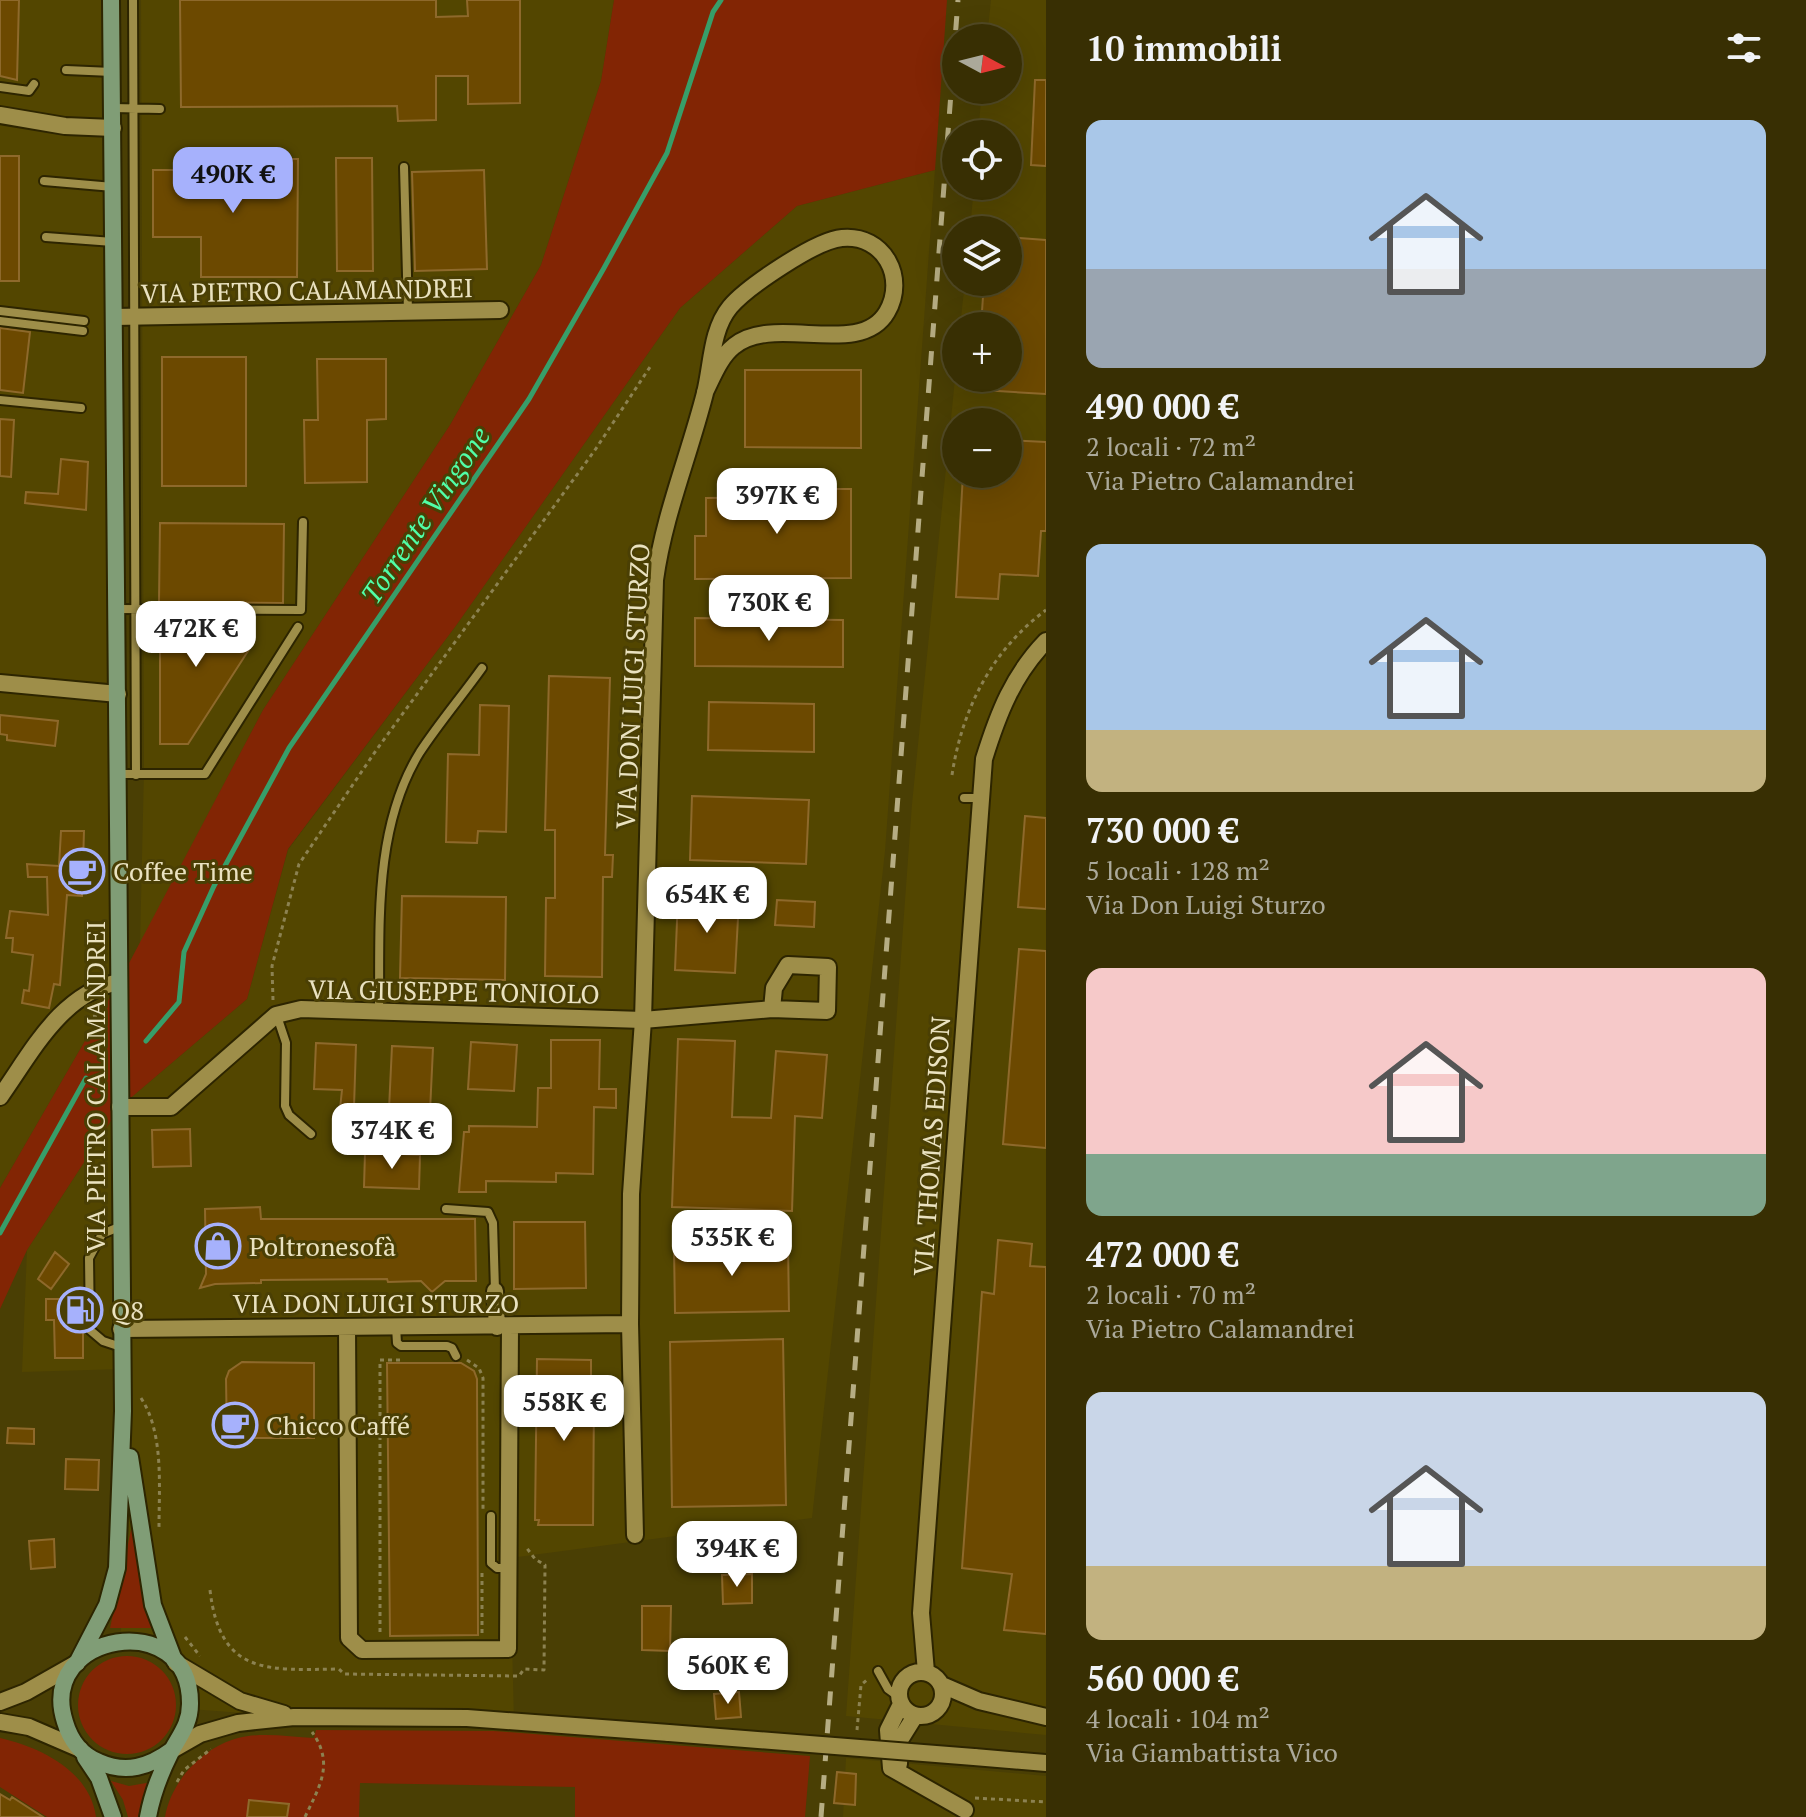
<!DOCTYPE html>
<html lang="it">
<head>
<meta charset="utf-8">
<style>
  body { margin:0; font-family:"PT Serif",serif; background:#3f370d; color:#f1f3f6; height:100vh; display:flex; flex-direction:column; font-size:30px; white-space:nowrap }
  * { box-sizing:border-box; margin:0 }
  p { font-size:26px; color:#aba99a }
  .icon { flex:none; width:44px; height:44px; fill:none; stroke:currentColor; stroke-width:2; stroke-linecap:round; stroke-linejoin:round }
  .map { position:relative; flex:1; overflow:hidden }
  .sheet { display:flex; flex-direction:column; background:#382f03; width:760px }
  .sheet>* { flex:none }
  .needle { width:52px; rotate:97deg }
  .controls { position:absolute; left:942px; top:24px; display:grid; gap:16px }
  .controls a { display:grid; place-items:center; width:80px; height:80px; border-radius:50%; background:#382f03; box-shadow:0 8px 32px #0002,0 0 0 2px #524a25; font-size:40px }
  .price { position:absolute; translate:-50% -68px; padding:0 18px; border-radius:16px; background:#fff; color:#222; font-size:26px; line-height:52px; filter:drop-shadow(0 2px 4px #0008) }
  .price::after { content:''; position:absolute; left:50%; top:48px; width:24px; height:18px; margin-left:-12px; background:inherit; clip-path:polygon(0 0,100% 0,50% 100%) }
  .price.current { background:#a6b1fc; color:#111 }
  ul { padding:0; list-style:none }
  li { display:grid; align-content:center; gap:16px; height:424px; padding:0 40px }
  li span { display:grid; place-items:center; height:248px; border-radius:16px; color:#555 }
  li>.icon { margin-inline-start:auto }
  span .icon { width:144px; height:144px; fill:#fffc; stroke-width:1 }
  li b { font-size:34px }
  h2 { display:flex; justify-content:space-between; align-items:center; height:96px; padding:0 40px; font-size:34px }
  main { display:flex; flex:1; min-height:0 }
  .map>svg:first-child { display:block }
</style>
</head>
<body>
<main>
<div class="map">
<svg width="1046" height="1817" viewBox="0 0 1046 1817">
  <rect width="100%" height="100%" fill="#4a3f04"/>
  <path fill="#534600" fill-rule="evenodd" d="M 0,0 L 111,0 L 119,982 L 0,1188 Z
    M 141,0 L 614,0 L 601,81 L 541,265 L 450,425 L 263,710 L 140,944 L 144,770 Z
    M 991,0 L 1046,0 L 1046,1735 L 846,1716 L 912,804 L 956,369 L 956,378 L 1008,378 L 1008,326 L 960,326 L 965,282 L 1008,282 L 1008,230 L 970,230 L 974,186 L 1008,186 L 1008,134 L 978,134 L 982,90 L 1008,90 L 1008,38 L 987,38 ZM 956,422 L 1008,422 L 1008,474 L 956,474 Z
    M 935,170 L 885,851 L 812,1518 L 510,1558 L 514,1722 L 294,1717 L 190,1709 L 175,1662 L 121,1640 L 122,1369 L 22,1372 L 27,1250 L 120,1107 L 247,999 L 288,850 L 455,627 L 680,308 L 797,206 Z
    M 846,1758 L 1046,1776 L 1046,1817 L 843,1817 Z"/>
  <path fill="#822504" d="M 614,0 L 947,0 L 935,170 L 797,206 L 680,308 L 455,627 L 288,849 L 247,999 L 120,1107 L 27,1250 L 0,1309 L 0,1188 L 119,982 L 263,710 L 450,425 L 541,265 L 601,81 Z
    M 131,1530 L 135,1530 L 145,1607 L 154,1628 L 110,1628 Z
    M78 1705a49 49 0 1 1 98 0a49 49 0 1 1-98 0Z
    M 316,1730 L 494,1731 L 810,1756 L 805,1817 L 575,1817 L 575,1787 L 360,1783 L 359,1817 L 165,1817 C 171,1781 203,1747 238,1738 C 262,1732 290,1737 314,1738 Z
    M 0,1738 C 40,1747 90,1771 96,1817 L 47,1817 L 0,1787 Z
    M 111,1781 L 129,1786 L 152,1782 L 143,1817 L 128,1817 L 123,1800 Z"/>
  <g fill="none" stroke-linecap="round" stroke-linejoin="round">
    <path stroke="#379e69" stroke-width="5" d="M 146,1041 L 179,1002 L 184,952 L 214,886 L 289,748 L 529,399 L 604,268 L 667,153 L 713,12 L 721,0
      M 0,1233 L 86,1078"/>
  </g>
  <path fill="#6c4900" stroke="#8e692b" stroke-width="2" d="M 0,0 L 19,0 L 17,80 L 0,76 Z
    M 180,0 L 436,0 L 436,17 L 468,16 L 467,0 L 520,0 L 520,103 L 468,104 L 468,76 L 436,76 L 436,120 L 398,121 L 397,106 L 181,107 Z
    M 1035,80 L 1046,80 L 1046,166 L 1031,165 Z
    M 0,156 L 19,156 L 19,281 L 0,281 Z
    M 336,158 L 372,158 L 373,271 L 337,271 Z
    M 201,159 L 298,159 L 297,277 L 201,277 L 201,237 L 153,237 L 153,170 L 201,170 Z
    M 484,170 L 487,269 L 415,271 L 412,172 Z
    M 1008,237 L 1046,240 L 1046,394 L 965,389 L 965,378 L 1008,378 L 1008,326 L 981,326 L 984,282 L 1008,282 Z
    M 0,328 L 30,332 L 23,393 L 0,390 Z
    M 162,357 L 246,357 L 246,486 L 162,486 Z
    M 317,359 L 386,359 L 386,419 L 367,420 L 367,482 L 305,483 L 304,420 L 318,420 Z
    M 745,370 L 861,370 L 861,448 L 745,447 Z
    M 0,419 L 14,420 L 11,477 L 0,476 Z
    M 1008,440 L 1046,442 L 1046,531 L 1041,531 L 1038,576 L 1000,574 L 998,599 L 956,597 L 963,474 L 1008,474 Z
    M 61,459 L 88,462 L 86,510 L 25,503 L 26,492 L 58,494 Z
    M 774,489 L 851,489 L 851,578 L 695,579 L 695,536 L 706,536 L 706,498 L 774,497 Z
    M 160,523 L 284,524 L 283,603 L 159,602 Z
    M 160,616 L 250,617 L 250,648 L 188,744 L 160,744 Z
    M 695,618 L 843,620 L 843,667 L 695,666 Z
    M 549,676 L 610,678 L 605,855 L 613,855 L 612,877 L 603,877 L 602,977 L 545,976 L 546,898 L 555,898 L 555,830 L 545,830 Z
    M 709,702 L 814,704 L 814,752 L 708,750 Z
    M 480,705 L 509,706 L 506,832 L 478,831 L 477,843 L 446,842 L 448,754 L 479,755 Z
    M 0,715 L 58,721 L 55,746 L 7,740 L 7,735 L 0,734 Z
    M 692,796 L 809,800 L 806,864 L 690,860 Z
    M 1025,816 L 1046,818 L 1046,909 L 1018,907 Z
    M 61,831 L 84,831 L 82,896 L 67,895 L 60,985 L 54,984 L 49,1008 L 22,1003 L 24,990 L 29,991 L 33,955 L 12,952 L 13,938 L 6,938 L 10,911 L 48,915 L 47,877 L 28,877 L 27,864 L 59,866 Z
    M 402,896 L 506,897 L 505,980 L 400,978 Z
    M 678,897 L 739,900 L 735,973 L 675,970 Z
    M 777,900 L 815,902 L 814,927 L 775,925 Z
    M 1019,949 L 1046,951 L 1046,1148 L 1003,1144 Z
    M 678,1039 L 735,1041 L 732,1117 L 771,1118 L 776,1051 L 827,1055 L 822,1118 L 795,1116 L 792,1211 L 672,1207 Z
    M 551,1040 L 600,1040 L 599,1089 L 616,1089 L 616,1108 L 594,1107 L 593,1174 L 556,1173 L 556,1182 L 486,1181 L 486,1192 L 459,1192 L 464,1132 L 469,1132 L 469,1126 L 537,1127 L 538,1088 L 551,1088 Z
    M 471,1042 L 517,1045 L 514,1091 L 468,1089 Z
    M 316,1043 L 356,1045 L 354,1107 L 373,1109 L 371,1130 L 338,1127 L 342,1090 L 314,1089 Z
    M 392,1046 L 433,1048 L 430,1111 L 389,1109 Z
    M 190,1129 L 191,1166 L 153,1167 L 152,1130 Z
    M 365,1152 L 420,1155 L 419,1189 L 364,1187 Z
    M 260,1207 L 261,1219 L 475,1219 L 476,1281 L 445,1281 L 432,1292 L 421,1281 L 388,1282 L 387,1279 L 261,1280 L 261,1283 L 215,1284 L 200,1288 L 206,1274 L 205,1209 Z
    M 514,1222 L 585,1222 L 586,1288 L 514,1289 Z
    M 998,1240 L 1032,1244 L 1030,1266 L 1046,1267 L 1046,1634 L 1004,1630 L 1012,1574 L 962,1568 L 982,1292 L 994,1294 Z
    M 788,1244 L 789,1311 L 675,1313 L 674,1246 Z
    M 55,1252 L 69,1264 L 51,1289 L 38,1279 Z
    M 46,1299 L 83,1299 L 83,1358 L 55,1358 L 54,1320 L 46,1320 Z
    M 783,1339 L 786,1505 L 672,1507 L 670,1342 Z
    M 537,1359 L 591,1360 L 591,1397 L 594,1397 L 593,1525 L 538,1525 L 539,1520 L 535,1520 Z
    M 242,1362 L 314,1363 L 314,1438 L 227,1438 L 226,1379 L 229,1371 Z
    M 387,1363 L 461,1363 L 474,1371 L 477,1379 L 478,1635 L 390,1636 Z
    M 8,1428 L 34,1429 L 34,1444 L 7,1443 Z
    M 66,1459 L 99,1460 L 98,1490 L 65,1489 Z
    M 54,1539 L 55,1567 L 31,1569 L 29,1541 Z
    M 752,1574 L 752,1603 L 723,1604 L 722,1575 Z
    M 642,1606 L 671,1606 L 670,1651 L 642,1650 Z
    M 739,1692 L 741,1717 L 716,1719 L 714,1694 Z
    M 837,1772 L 856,1774 L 855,1805 L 834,1803 Z
    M 0,1794 L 10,1800 L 12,1797 L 43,1817 L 0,1817 Z
    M 249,1800 L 289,1804 L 287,1817 L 247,1817 Z"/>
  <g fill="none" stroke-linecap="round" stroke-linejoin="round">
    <g stroke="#2d2500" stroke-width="12">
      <path id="service" d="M 133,0 L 136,775
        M 66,70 L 112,72
        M 0,87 L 29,91 L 34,84
        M 113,108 L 160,109
        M 404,167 L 408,311
        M 44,181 L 113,187
        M 46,237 L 113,242
        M 0,311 L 84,321
        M 0,321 L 83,331
        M 0,400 L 81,408
        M 117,609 L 301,610 L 303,522
        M 118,774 L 205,774 L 298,627
        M 964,798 L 981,798
        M 379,1011 C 380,926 373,828 420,752 C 439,723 462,696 482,668
        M 277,1016 L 286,1043 L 285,1106 L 289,1115 L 311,1134
        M 446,1209 L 488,1212 L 493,1223 L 495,1290
        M 119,1227 L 102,1234 L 89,1258 L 90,1330 L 103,1341 L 121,1347
        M 396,1327 L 397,1343 L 401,1346 L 447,1346 L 452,1348 L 456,1356
        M 491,1516 L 491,1563 L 497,1568 L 508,1568
        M 878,1671 L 888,1689 L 899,1697"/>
    </g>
    <g stroke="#2d2500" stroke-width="20">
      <path id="minor" d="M 0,115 L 65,126 L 113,128
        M 114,317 L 500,310
        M 0,683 L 118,694
        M 0,1097 C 32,1052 61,993 119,982
        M 120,1107 L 171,1107 L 276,1015 L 301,1009 L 643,1020 L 772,1009 L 827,1011 L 828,967 L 788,965 L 774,988 L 772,1009
        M 495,1291 L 497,1327
        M 630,1324 L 635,1535
        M 347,1327 L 349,1638 L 362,1650 L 508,1649 L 510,1327
        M 121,1329 L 630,1324 L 631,1194 L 643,1020 L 655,580 C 664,515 689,456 705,393 C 712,365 711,330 730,307 C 747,287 816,240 842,238 C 884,234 907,278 887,312 C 860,359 774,313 734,346 C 720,357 713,376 705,392
        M899 1694a22 22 0 1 1 44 0a22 22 0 1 1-44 0Z
        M 926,1672 L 921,1613 L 984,759 C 998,714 1013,675 1046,641
        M 942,1685 L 979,1701 L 1046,1717
        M 901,1704 L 888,1730 L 891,1768 L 965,1810
        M 899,1764 L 900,1740 L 915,1716"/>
    </g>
    <g stroke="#2d2500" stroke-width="20">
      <path id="tertiary" d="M 176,1663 L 240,1701 L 284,1714
        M 0,1702 L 26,1692 L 77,1663
        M 0,1722 L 29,1727 L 80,1749
        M 172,1750 L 200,1734 L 238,1723 L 294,1717 L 467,1718 L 669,1733
        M 974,1757 L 1046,1763"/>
    </g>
    <g stroke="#2d2500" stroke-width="20">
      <path id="secondary" d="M 130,1457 L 153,1605 L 174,1660
        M 77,1663 L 107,1605 L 117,1568 L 123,1411 L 111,0
        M 85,1757 L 99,1778 L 113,1817
        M 148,1817 C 152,1795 160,1774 170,1754 C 179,1736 190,1725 190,1704 C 191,1606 36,1632 65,1722 C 70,1739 81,1755 99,1762 C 126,1774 149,1767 172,1750"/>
    </g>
    <path stroke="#8c8251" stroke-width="3" stroke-dasharray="4 4" stroke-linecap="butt" d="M 952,775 C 962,709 992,650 1046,610
      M 273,1000 L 272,966 L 299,864 L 377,749 L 595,450 L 652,364
      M 85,1017 L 97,1016 L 102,1010
      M 467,1360 L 479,1368 L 483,1378 L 483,1509
      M 141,1398 C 164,1433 159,1486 159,1527
      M 210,1590 C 220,1676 268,1670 339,1669 L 344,1674 L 519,1676 L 524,1669 L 544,1670 L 545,1565 L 535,1559 L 526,1547
      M 380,1632 L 380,1360 L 400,1360
      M 482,1633 L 482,1573
      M 185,1637 L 200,1656
      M 857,1730 L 861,1685 L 869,1678
      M 177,1782 L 184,1770 L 211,1749
      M 975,1798 L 1046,1802
      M 305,1817 C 319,1787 335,1764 312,1732"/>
    <use href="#service" stroke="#9e8e49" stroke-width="8"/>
    <use href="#minor" stroke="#9e8e49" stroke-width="16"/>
    <use href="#tertiary" stroke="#9e8e49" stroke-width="16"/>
    <use href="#secondary" stroke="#809d76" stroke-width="16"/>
    <path stroke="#b6ad83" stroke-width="5" stroke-dasharray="14 14" stroke-linecap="butt" d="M 821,1817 L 958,0"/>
    <g stroke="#2d2500" stroke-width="20" stroke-linecap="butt">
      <path id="tertiary-bridge" d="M 669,1733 L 974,1757"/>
    </g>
    <use href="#tertiary-bridge" stroke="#9e8e49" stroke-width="16"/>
  </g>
  <defs>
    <g id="cafe-ring" transform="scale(2.3)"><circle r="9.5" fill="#4a3f04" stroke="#a6b1fc" stroke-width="1.5"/><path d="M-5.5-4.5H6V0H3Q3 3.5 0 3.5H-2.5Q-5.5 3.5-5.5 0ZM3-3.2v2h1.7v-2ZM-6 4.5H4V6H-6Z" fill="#a6b1fc"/></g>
    <g id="shop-ring" transform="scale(2.3)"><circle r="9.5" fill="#4a3f04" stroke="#a6b1fc" stroke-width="1.5"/><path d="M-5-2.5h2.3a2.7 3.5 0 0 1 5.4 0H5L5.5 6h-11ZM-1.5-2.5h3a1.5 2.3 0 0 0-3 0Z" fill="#a6b1fc"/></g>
    <g id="fuel-ring" transform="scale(2.3)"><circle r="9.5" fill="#4a3f04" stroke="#a6b1fc" stroke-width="1.5"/><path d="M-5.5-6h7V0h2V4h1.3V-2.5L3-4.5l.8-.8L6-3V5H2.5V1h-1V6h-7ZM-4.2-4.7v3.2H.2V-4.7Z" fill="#a6b1fc"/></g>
  </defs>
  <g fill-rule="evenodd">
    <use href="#cafe-ring" x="82" y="871"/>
    <use href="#shop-ring" x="218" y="1246"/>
    <use href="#fuel-ring" x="80" y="1310"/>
    <use href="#cafe-ring" x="235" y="1425"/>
  </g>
  <g text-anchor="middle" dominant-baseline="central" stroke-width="6" stroke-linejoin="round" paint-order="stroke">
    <g font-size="26" fill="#eae2c0" stroke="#4a3f04">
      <text transform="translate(307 290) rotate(-1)">VIA PIETRO CALAMANDREI</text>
      <text transform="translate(632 686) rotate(-87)">VIA DON LUIGI STURZO</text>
      <text transform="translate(454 991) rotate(1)">VIA GIUSEPPE TONIOLO</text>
      <text transform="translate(95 1087) rotate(-90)">VIA PIETRO CALAMANDREI</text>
      <text transform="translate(931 1146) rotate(-86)">VIA THOMAS EDISON</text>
      <text x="376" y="1303">VIA DON LUIGI STURZO</text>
    </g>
    <g font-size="26" fill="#eae2c0" stroke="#4a3f04" text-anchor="start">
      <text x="113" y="871">Coffee Time</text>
      <text x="249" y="1246">Poltronesofà</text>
      <text x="111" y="1310">Q8</text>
      <text x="266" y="1425">Chicco Caffé</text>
    </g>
    <g font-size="28" font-style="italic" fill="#50fea7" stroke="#4a3f04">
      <text transform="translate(425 515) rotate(-56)">Torrente Vingone</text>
    </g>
  </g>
</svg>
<div class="controls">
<a><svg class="needle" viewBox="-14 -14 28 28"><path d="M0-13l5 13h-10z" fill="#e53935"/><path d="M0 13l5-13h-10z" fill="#aba99a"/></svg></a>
<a><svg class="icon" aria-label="locate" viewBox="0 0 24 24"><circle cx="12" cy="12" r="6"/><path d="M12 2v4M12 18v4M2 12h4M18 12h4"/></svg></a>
<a><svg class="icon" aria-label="layers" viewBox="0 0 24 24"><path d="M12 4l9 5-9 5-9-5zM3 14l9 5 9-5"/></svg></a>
<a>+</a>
<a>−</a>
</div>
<b class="price current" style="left:233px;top:215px">490K €</b>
<b class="price" style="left:777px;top:536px">397K €</b>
<b class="price" style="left:769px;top:643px">730K €</b>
<b class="price" style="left:196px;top:669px">472K €</b>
<b class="price" style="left:707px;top:935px">654K €</b>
<b class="price" style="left:392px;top:1171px">374K €</b>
<b class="price" style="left:732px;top:1278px">535K €</b>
<b class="price" style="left:564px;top:1443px">558K €</b>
<b class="price" style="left:737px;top:1589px">394K €</b>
<b class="price" style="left:728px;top:1706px">560K €</b>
</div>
<section class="sheet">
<h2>10 immobili<svg class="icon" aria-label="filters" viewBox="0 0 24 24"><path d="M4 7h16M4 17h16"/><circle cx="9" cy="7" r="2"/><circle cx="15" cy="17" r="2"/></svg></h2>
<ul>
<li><span style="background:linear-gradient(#a9c7e8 60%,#9aa5b1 0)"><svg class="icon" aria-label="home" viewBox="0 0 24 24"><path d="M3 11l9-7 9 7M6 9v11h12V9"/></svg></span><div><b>490 000 €</b><p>2 locali · 72 m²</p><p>Via Pietro Calamandrei</p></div></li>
<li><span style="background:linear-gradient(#a9c7e8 75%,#c2b280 0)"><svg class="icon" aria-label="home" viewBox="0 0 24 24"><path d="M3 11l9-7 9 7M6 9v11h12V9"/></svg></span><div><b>730 000 €</b><p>5 locali · 128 m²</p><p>Via Don Luigi Sturzo</p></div></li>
<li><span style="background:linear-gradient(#f6c9c9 75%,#7fa58c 0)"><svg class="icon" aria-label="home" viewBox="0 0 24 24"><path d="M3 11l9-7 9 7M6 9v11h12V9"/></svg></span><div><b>472 000 €</b><p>2 locali · 70 m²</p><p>Via Pietro Calamandrei</p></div></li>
<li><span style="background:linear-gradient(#c9d6e8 70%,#c2b280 0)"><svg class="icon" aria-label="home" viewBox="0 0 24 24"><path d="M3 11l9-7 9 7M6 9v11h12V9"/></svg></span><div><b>560 000 €</b><p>4 locali · 104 m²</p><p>Via Giambattista Vico</p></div></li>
</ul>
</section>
</main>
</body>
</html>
